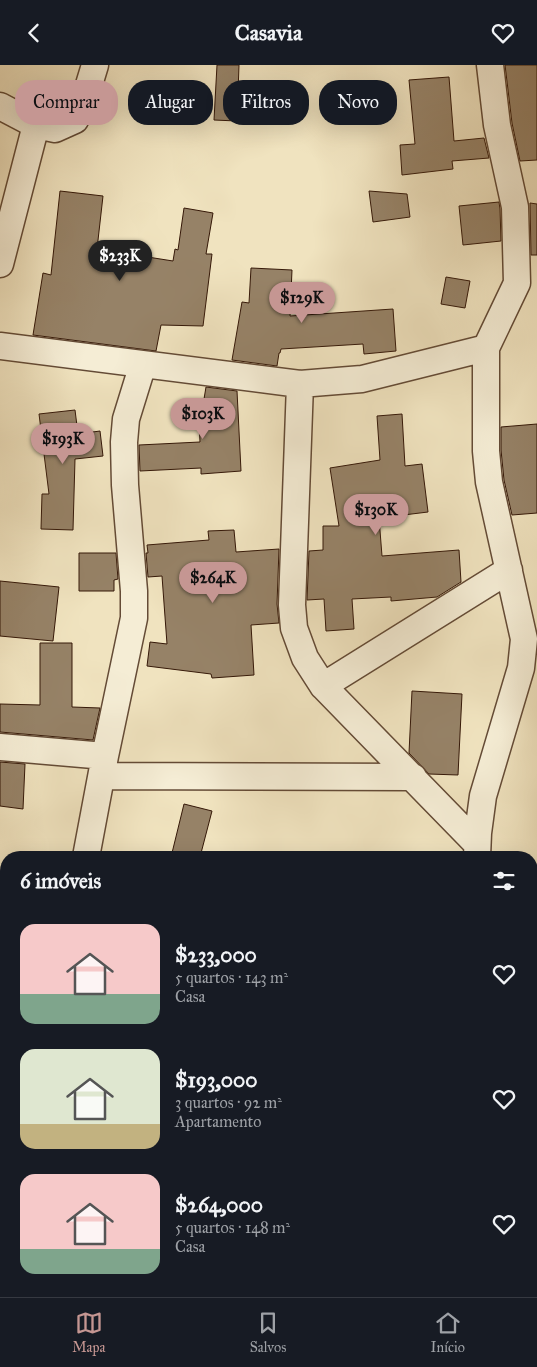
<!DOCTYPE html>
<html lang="pt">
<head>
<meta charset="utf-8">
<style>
  body { margin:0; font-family:"IM FELL Great Primer",serif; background:#20242c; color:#f1f3f6; height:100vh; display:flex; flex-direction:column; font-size:19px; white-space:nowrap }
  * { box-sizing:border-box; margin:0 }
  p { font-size:16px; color:#9ea1a6 }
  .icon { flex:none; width:28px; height:28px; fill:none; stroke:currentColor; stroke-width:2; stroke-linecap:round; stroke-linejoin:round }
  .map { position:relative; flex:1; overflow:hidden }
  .panel { position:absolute; left:0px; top:786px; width:538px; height:446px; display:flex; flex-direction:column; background:#171b24; border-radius:20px 20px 0 0; box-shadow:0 5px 20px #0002 }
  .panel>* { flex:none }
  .banner { position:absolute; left:15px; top:15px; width:508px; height:45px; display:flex; gap:10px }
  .price { position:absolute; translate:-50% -42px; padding:0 11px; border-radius:18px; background:#c59692; color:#111; font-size:16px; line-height:32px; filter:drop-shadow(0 1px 2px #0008) }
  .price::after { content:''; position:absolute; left:50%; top:30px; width:15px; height:11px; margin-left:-8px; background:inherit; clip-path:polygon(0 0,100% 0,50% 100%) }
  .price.active { background:#222; color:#fff }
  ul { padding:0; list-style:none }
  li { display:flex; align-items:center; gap:15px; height:125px; padding:0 20px }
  li span { display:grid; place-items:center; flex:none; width:140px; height:100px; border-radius:15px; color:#555 }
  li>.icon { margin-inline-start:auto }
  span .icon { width:60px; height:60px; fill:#fffc; stroke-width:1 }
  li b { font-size:21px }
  h2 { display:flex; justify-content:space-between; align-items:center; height:60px; padding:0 20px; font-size:21px }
  .chip { padding:0 18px; border-radius:20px; background:#171b24; box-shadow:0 5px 20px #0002; font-size:18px; line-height:45px }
  .chip.active { background:#c59692; color:#111 }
  header { display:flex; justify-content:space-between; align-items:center; height:65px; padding:0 20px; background:#171b24; font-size:22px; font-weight:700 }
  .dock { display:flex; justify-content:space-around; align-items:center; height:70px; border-top:1px solid #363941; background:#171b24; font-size:14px; color:#9ea1a6 }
  .dock a { display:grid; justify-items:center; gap:2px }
  .dock .active { color:#c59692 }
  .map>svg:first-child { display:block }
</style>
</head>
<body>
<header><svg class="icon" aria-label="back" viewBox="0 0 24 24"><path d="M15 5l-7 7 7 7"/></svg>Casavia<svg class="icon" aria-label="heart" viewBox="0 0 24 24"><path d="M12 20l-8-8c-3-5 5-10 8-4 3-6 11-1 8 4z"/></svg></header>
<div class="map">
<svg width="537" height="1232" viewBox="0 0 537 1232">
  <rect width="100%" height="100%" fill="#f0e3bf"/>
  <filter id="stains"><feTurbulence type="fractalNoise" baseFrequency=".004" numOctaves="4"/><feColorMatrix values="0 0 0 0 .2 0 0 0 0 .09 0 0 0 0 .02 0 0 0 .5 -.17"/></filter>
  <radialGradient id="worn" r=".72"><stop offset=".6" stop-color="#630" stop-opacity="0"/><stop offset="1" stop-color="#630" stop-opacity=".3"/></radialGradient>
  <path fill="#968267" stroke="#351808" d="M 217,0 L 239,0 L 237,56 L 214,55 Z
    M 505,0 L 537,0 L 537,95 L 520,96 L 512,58 Z
    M 449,12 L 454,76 L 484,73 L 489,93 L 452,96 L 453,104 L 402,110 L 400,80 L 415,79 L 409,15 Z
    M 60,126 L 103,131 L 97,184 L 173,196 L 175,184 L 178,185 L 184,143 L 213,148 L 206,189 L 212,189 L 203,261 L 161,260 L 156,286 L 33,270 L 43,208 L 51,210 Z
    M 369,126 L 407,129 L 410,152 L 373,157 Z
    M 499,137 L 500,144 L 501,176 L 463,180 L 459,141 Z
    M 530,138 L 537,139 L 537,190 L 531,190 Z
    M 251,203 L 292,205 L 290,251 L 393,244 L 396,286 L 364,289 L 363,279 L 281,284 L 280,288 L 279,288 L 277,301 L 232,295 L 242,237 L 249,238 Z
    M 446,212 L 470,216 L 465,243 L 441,239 Z
    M 206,322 L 237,326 L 241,406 L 201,409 L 201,403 L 140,406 L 139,380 L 200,377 L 198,335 L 204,334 Z
    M 75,345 L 78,369 L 100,366 L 103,391 L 75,394 L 73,465 L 41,464 L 42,429 L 49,429 L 39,349 Z
    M 402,349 L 405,401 L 422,399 L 428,447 L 379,453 L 382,491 L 459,485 L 461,517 L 437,532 L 391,536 L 391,532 L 352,534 L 354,564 L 326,566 L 324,534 L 307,535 L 309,486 L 323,485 L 323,461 L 339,461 L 330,403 L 380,395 L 377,351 Z
    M 537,359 L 537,448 L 512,450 L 504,415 L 501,385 L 501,362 Z
    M 234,465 L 236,487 L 279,484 L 277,539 L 279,558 L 251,560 L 254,610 L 212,613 L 211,609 L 147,601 L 150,577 L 167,579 L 162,511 L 148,512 L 146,488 L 148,488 L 147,480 L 209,475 L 208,466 Z
    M 79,488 L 116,488 L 118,514 L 114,515 L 114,526 L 79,526 Z
    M 0,516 L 59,522 L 53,576 L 0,571 Z
    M 40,578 L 72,578 L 72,642 L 100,643 L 93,675 L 0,667 L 0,639 L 40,640 Z
    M 412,626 L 462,629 L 458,710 L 429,709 L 409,688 Z
    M 0,697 L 25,699 L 23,744 L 0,741 Z
    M 184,739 L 212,746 L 200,792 L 192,792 L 172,788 Z"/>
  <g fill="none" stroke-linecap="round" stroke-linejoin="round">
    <g stroke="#644b36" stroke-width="29">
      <path id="street" d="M 0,41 L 36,60 L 55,64 L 75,55 L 85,33 L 95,0
        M 0,199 L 36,60
        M 0,281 L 300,319 L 362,314 L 486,283
        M 300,319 L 292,540 L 294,563 L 305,593 L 323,621 L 477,779
        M 323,621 L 509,505
        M 0,682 L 105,691
        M 102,711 L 413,712
        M 86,792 L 105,691 L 134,553 L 134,526 L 125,420 L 124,377 L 126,354 L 143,299
        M 477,792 L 478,768 L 483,731 L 521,603 L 524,574 L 489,417 L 486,386 L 486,283 L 517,218 L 515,142 L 497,60 L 490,0
        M 531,847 L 537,847
        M 0,985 L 6,985
        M 531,997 L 537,995
        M 4,1207 L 6,1199
        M 116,1226 L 149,1232
        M 426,1232 L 427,1226"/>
    </g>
    <use href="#street" stroke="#f5edd5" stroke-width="26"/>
  </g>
  <rect width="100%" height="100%" filter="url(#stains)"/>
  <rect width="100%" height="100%" fill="url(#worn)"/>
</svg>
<b class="price active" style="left:120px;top:217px">$233K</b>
<b class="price" style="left:302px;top:259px">$129K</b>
<b class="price" style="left:203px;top:375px">$103K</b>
<b class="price" style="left:63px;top:400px">$193K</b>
<b class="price" style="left:376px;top:471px">$130K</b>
<b class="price" style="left:213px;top:539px">$264K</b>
<div class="banner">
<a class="chip active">Comprar</a>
<a class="chip">Alugar</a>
<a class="chip">Filtros</a>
<a class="chip">Novo</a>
</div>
<section class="panel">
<h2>6 imóveis<svg class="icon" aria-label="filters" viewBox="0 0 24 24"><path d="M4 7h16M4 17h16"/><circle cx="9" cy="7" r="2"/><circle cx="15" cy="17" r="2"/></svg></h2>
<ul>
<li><span style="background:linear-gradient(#f6c9c9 70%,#7fa58c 0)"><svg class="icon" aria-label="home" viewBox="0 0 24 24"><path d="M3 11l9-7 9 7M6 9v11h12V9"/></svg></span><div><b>$233,000</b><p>5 quartos · 143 m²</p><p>Casa</p></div><svg class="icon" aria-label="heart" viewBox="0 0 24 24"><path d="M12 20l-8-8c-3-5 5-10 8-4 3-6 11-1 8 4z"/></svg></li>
<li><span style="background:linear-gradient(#dfe7d0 75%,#c2b280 0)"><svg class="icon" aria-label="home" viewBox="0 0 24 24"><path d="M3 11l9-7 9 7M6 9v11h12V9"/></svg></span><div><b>$193,000</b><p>3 quartos · 92 m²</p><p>Apartamento</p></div><svg class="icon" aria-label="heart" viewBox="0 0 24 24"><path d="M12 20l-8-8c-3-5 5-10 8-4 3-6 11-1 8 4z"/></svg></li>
<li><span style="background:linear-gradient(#f6c9c9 75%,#7fa58c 0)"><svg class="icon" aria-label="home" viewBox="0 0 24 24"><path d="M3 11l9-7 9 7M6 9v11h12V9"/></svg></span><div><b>$264,000</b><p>5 quartos · 148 m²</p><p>Casa</p></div><svg class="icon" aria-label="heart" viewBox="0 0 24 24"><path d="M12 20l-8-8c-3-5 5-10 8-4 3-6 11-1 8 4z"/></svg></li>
</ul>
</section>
</div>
<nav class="dock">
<a class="active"><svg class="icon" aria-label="map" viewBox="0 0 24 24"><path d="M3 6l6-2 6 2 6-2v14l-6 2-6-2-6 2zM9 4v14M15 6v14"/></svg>Mapa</a>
<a><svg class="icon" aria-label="saved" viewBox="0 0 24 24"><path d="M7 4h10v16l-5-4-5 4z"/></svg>Salvos</a>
<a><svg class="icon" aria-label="home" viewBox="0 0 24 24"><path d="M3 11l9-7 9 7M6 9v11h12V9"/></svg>Início</a>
</nav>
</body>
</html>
